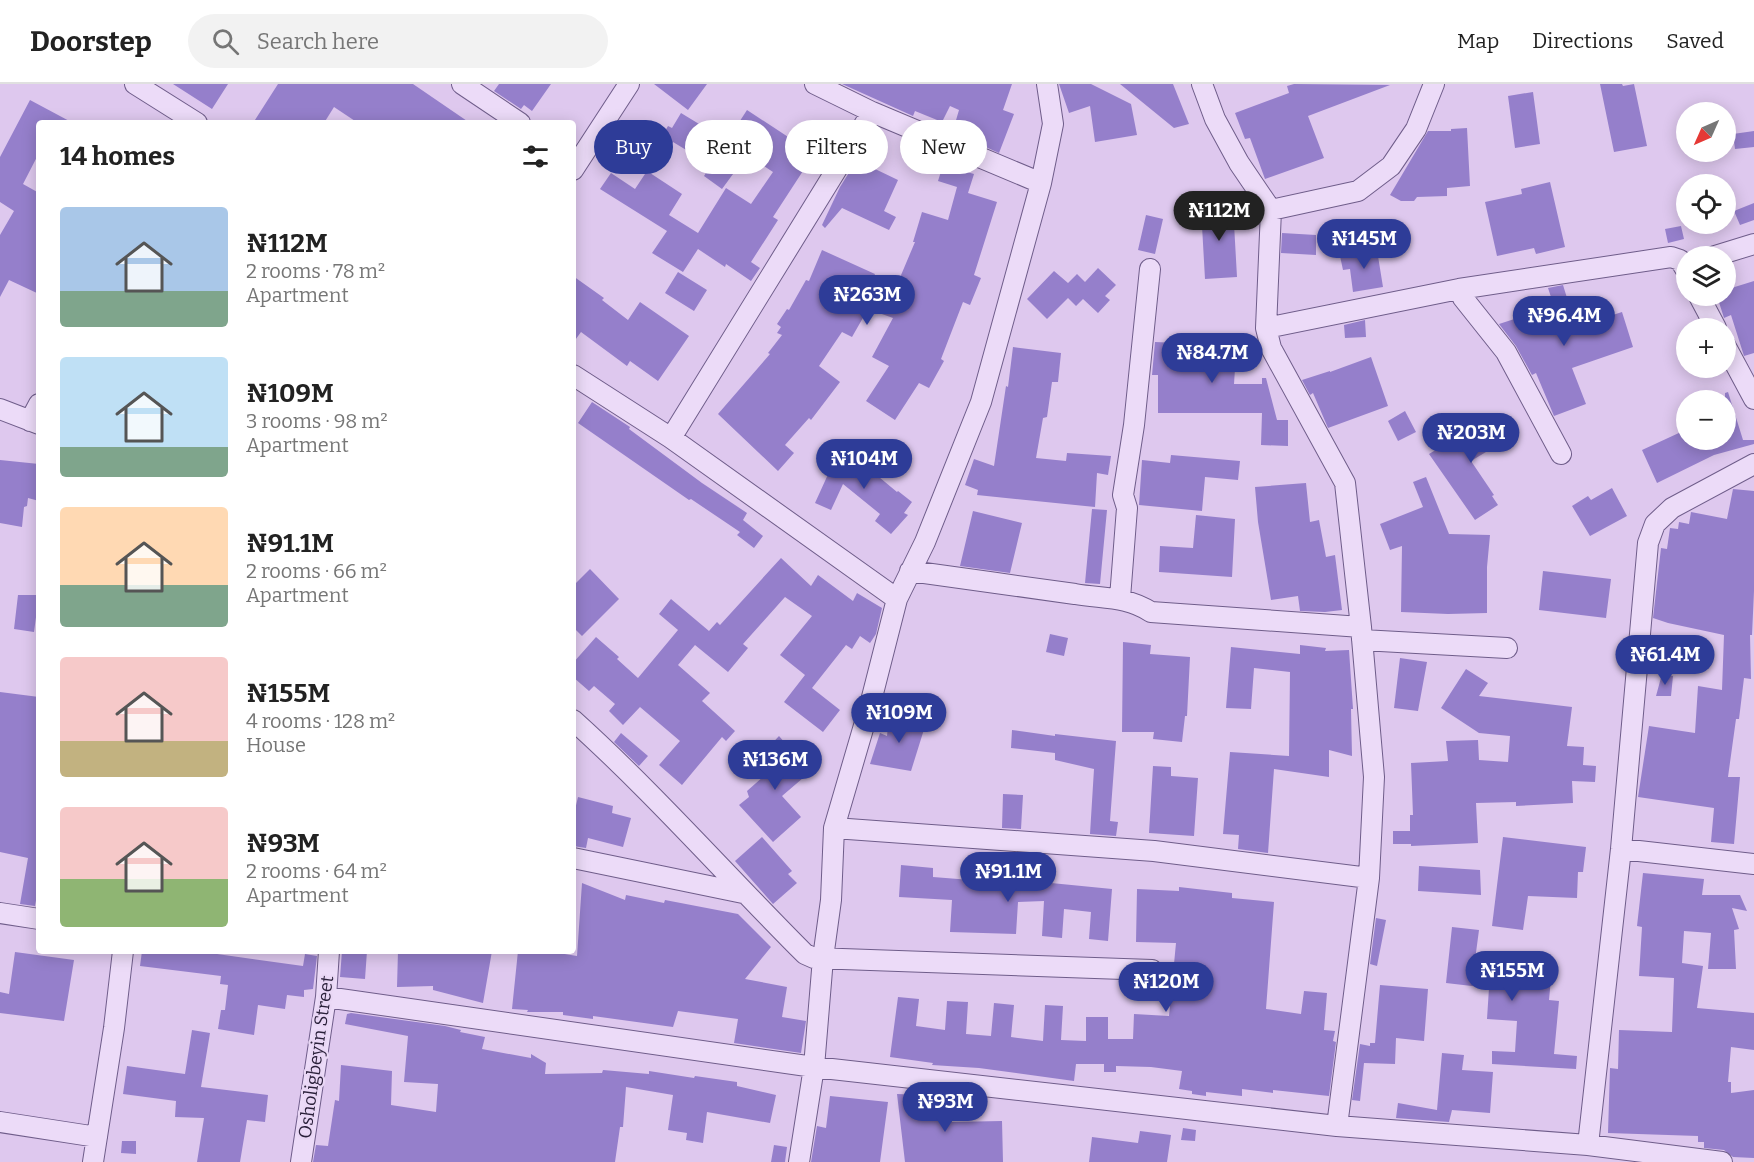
<!DOCTYPE html>
<html lang="en">
<head>
<meta charset="utf-8">
<style>
  body { margin:0; font-family:Bitter,serif; background:#f2f2f2; color:#222; height:100vh; display:flex; flex-direction:column; font-size:22px; white-space:nowrap }
  * { box-sizing:border-box; margin:0 }
  p { font-size:20px; color:#767676 }
  .icon { flex:none; width:33px; height:33px; fill:none; stroke:currentColor; stroke-width:2; stroke-linecap:round; stroke-linejoin:round }
  .map { position:relative; flex:1; overflow:hidden }
  .panel { position:absolute; left:36px; top:36px; width:540px; height:834px; display:flex; flex-direction:column; background:#fff; border-radius:6px; box-shadow:0 3px 15px #0003 }
  .panel>* { flex:none }
  .banner { position:absolute; left:594px; top:36px; width:570px; height:54px; display:flex; gap:12px }
  .needle { width:39px; rotate:225deg }
  .controls { position:absolute; left:1676px; top:18px; display:grid; gap:12px }
  .controls a { display:grid; place-items:center; width:60px; height:60px; border-radius:50%; background:#fff; box-shadow:0 3px 15px #0003; font-size:30px }
  .price { position:absolute; translate:-50% -51px; padding:0 14px; border-radius:21px; background:#2e3c98; color:#fff; font-size:20px; line-height:39px; filter:drop-shadow(0 2px 3px #0008) }
  .price::after { content:''; position:absolute; left:50%; top:36px; width:18px; height:14px; margin-left:-9px; background:inherit; clip-path:polygon(0 0,100% 0,50% 100%) }
  .price.selected { background:#222; color:#fff }
  ul { padding:0; list-style:none }
  li { display:flex; align-items:center; gap:18px; height:150px; padding:0 24px }
  li span { display:grid; place-items:center; flex:none; width:168px; height:120px; border-radius:6px; color:#555 }
  li>.icon { margin-inline-start:auto }
  span .icon { width:72px; height:72px; fill:#fffc; stroke-width:1 }
  li b { font-size:26px }
  h2 { display:flex; justify-content:space-between; align-items:center; height:72px; padding:0 24px; font-size:26px }
  .pill { padding:0 21px; border-radius:27px; background:#fff; box-shadow:0 3px 15px #0003; font-size:21px; line-height:54px }
  .pill.selected { background:#2e3c98; color:#fff }
  header { display:flex; align-items:center; gap:36px; box-sizing:border-box; height:84px; padding:0 30px; background:#fff; border-bottom:2px solid #e0e0e0 }
  header strong { font-size:28px }
  nav { display:flex; gap:33px; margin-inline-start:auto; font-size:21px }
  .search { width:420px; height:54px; background:#f2f2f2; display:flex; align-items:center; gap:15px; box-sizing:border-box; padding:0 21px; border-radius:33px; color:#767676; font-size:22px }
  .map>svg:first-child { display:block }
</style>
</head>
<body>
<header>
<strong>Doorstep</strong>
<div class="search"><svg class="icon" aria-label="search" viewBox="0 0 24 24"><circle cx="10" cy="10" r="6"/><path d="M15 15l6 6"/></svg>Search here</div>
<nav><a>Map</a><a>Directions</a><a>Saved</a></nav>
</header>
<div class="map">
<svg width="1754" height="1078" viewBox="0 0 1754 1078">
  <rect width="100%" height="100%" fill="#dec8ee"/>
  <path fill="#957fcb" d="M 173,0 L 228,0 L 212,25 Z
    M 278,0 L 413,0 L 470,39 L 358,39 L 334,23 L 324,39 L 253,39 Z
    M 499,0 L 551,0 L 532,27 L 524,21 L 521,25 L 494,7 Z
    M 654,0 L 707,0 L 688,26 Z
    M 842,0 L 1012,0 L 1003,26 L 1014,30 L 999,69 L 968,55 L 970,49 L 954,43 L 959,26 L 950,22 L 942,38 L 915,27 L 913,32 Z
    M 1059,0 L 1091,0 L 1131,20 L 1137,51 L 1095,58 L 1090,22 L 1069,29 Z
    M 1120,0 L 1173,0 L 1189,40 L 1174,44 Z
    M 1294,0 L 1390,1 L 1308,32 L 1324,74 L 1265,95 L 1250,54 L 1245,55 L 1235,29 L 1289,9 L 1287,2 Z
    M 1600,0 L 1622,0 L 1623,2 L 1634,0 L 1647,62 L 1614,68 Z
    M 1533,8 L 1540,60 L 1515,64 L 1508,12 Z
    M 30,16 L 73,39 L 39,39 L 39,69 L 23,100 L 39,109 L 39,210 L 9,196 L 0,213 L 0,151 L 14,127 L 0,118 L 0,73 Z
    M 747,26 L 814,70 L 773,133 L 778,136 L 751,178 L 760,184 L 751,197 L 726,180 L 725,183 L 698,165 L 683,188 L 652,169 L 667,147 L 600,105 L 611,89 L 635,105 L 647,87 L 682,110 L 669,131 L 698,149 L 726,104 L 751,120 L 773,88 L 747,71 L 722,105 L 704,92 L 711,81 L 673,58 L 663,72 L 629,50 L 637,38 L 661,54 L 668,42 L 672,44 L 681,29 L 727,57 Z
    M 1467,44 L 1470,102 L 1447,104 L 1447,112 L 1417,113 L 1414,117 L 1401,117 L 1390,111 L 1428,47 L 1451,47 L 1451,45 Z
    M 1754,47 L 1754,63 L 1735,65 L 1733,50 Z
    M 860,81 L 872,86 L 873,84 L 898,96 L 884,127 L 896,133 L 889,146 L 842,124 L 825,144 L 822,141 L 840,103 L 850,87 L 856,90 Z
    M 943,81 L 974,90 L 968,109 L 997,118 L 974,191 L 981,194 L 970,221 L 963,218 L 941,275 L 944,277 L 929,304 L 919,299 L 895,336 L 866,317 L 889,282 L 872,273 L 893,234 L 868,225 L 852,253 L 842,248 L 819,282 L 840,298 L 811,336 L 809,334 L 785,361 L 794,369 L 778,387 L 718,330 L 770,270 L 768,269 L 782,251 L 777,249 L 781,243 L 777,240 L 787,225 L 789,226 L 806,196 L 809,197 L 822,166 L 875,190 L 873,195 L 896,203 L 915,158 L 913,158 L 922,128 L 948,136 L 957,103 L 938,97 Z
    M 1550,98 L 1565,163 L 1536,170 L 1534,164 L 1497,172 L 1485,118 L 1522,110 L 1521,105 Z
    M 1754,119 L 1754,136 L 1740,141 L 1734,127 Z
    M 1233,122 L 1237,193 L 1205,195 L 1201,124 Z
    M 1146,131 L 1163,135 L 1155,170 L 1138,166 Z
    M 1681,142 L 1684,155 L 1668,159 L 1665,145 Z
    M 1282,149 L 1316,151 L 1316,171 L 1281,169 Z
    M 1377,166 L 1383,203 L 1353,208 L 1350,185 L 1343,186 L 1340,172 Z
    M 1098,184 L 1116,201 L 1105,212 L 1110,216 L 1098,229 L 1083,215 L 1076,222 L 1068,214 L 1047,235 L 1027,215 L 1054,187 L 1068,199 L 1077,190 L 1085,198 Z
    M 678,188 L 707,206 L 694,227 L 665,209 Z
    M 573,192 L 604,214 L 602,216 L 628,236 L 640,218 L 689,252 L 658,297 L 630,277 L 627,282 L 581,248 L 573,259 Z
    M 1754,197 L 1754,269 L 1744,272 L 1731,231 L 1724,234 L 1717,212 L 1725,212 L 1725,206 Z
    M 1563,201 L 1576,243 L 1622,228 L 1633,263 L 1572,284 L 1586,320 L 1554,332 L 1536,289 L 1532,291 L 1516,262 L 1499,240 L 1554,222 L 1548,204 Z
    M 1365,236 L 1366,253 L 1345,254 L 1344,241 Z
    M 1179,250 L 1237,254 L 1234,300 L 1262,300 L 1262,294 L 1266,294 L 1277,336 L 1288,336 L 1288,362 L 1261,361 L 1262,329 L 1158,329 L 1158,291 L 1152,291 L 1155,258 L 1179,259 Z
    M 1013,263 L 1061,269 L 1058,298 L 1052,298 L 1047,333 L 1043,334 L 1036,374 L 1066,377 L 1067,369 L 1111,372 L 1108,391 L 1097,389 L 1095,423 L 977,411 L 978,406 L 965,401 L 974,375 L 994,382 L 1006,302 L 1008,303 Z
    M 1371,273 L 1388,322 L 1328,344 L 1313,309 L 1310,311 L 1302,296 L 1330,287 L 1330,288 Z
    M 1728,308 L 1743,356 L 1754,356 L 1754,360 L 1714,371 L 1657,399 L 1642,366 L 1681,348 L 1685,356 L 1725,356 L 1725,309 Z
    M 592,318 L 630,343 L 629,345 L 702,399 L 747,429 L 743,436 L 763,452 L 754,464 L 737,451 L 740,448 L 691,415 L 689,416 L 578,339 Z
    M 1405,327 L 1416,348 L 1398,357 L 1388,337 Z
    M 1497,329 L 1511,353 L 1471,377 L 1494,411 L 1492,412 L 1498,421 L 1475,436 L 1429,370 Z
    M 843,363 L 897,408 L 898,407 L 912,418 L 904,429 L 908,431 L 891,450 L 875,437 L 880,430 L 843,400 L 831,426 L 815,419 L 830,386 L 828,385 Z
    M 1171,371 L 1240,377 L 1238,396 L 1205,393 L 1202,427 L 1139,421 L 1142,376 L 1170,379 Z
    M 0,376 L 39,380 L 39,417 L 28,414 L 27,422 L 24,423 L 22,443 L 0,439 Z
    M 1426,393 L 1449,450 L 1490,451 L 1487,483 L 1487,529 L 1448,530 L 1401,528 L 1402,462 L 1390,466 L 1380,440 L 1423,423 L 1413,398 Z
    M 1306,399 L 1310,438 L 1319,436 L 1326,473 L 1335,471 L 1342,526 L 1325,528 L 1300,527 L 1298,512 L 1271,516 L 1258,438 L 1255,403 Z
    M 1612,404 L 1627,432 L 1590,452 L 1572,422 L 1588,412 L 1591,416 Z
    M 1733,405 L 1754,407 L 1754,507 L 1752,551 L 1750,551 L 1751,595 L 1744,594 L 1739,635 L 1736,635 L 1728,693 L 1740,693 L 1734,760 L 1711,758 L 1714,724 L 1638,713 L 1649,642 L 1695,649 L 1698,602 L 1722,606 L 1724,551 L 1668,539 L 1653,534 L 1661,464 L 1667,465 L 1670,444 L 1678,445 L 1679,438 L 1689,440 L 1691,428 L 1727,435 Z
    M 1092,425 L 1107,426 L 1100,500 L 1085,499 Z
    M 973,427 L 1022,439 L 1010,489 L 960,482 Z
    M 1196,431 L 1235,435 L 1232,493 L 1159,488 L 1160,462 L 1193,464 Z
    M 781,474 L 811,502 L 818,491 L 853,517 L 857,509 L 882,524 L 876,550 L 870,559 L 860,552 L 852,565 L 846,561 L 812,604 L 840,626 L 823,648 L 784,618 L 805,591 L 780,571 L 812,532 L 785,513 L 743,560 L 748,564 L 728,588 L 695,561 L 678,581 L 710,609 L 702,617 L 735,647 L 726,657 L 722,653 L 682,701 L 659,681 L 680,657 L 640,623 L 623,641 L 609,627 L 615,620 L 594,602 L 589,607 L 573,593 L 573,579 L 596,553 L 619,573 L 617,575 L 638,594 L 678,546 L 659,530 L 671,515 L 709,547 L 717,538 L 720,541 Z
    M 590,485 L 619,515 L 582,552 L 573,543 L 573,502 Z
    M 1543,487 L 1611,495 L 1606,534 L 1539,526 Z
    M 18,511 L 39,511 L 34,548 L 14,545 Z
    M 1050,550 L 1068,554 L 1064,572 L 1046,568 Z
    M 1123,558 L 1151,561 L 1150,570 L 1190,573 L 1187,632 L 1185,632 L 1182,658 L 1153,655 L 1154,648 L 1122,648 Z
    M 1300,561 L 1326,564 L 1325,567 L 1349,566 L 1353,625 L 1351,625 L 1352,672 L 1329,666 L 1329,693 L 1274,685 L 1268,769 L 1238,765 L 1239,751 L 1223,750 L 1230,668 L 1289,672 L 1290,588 L 1254,584 L 1251,625 L 1226,624 L 1231,563 L 1300,570 Z
    M 1400,574 L 1427,578 L 1418,627 L 1394,624 Z
    M 1466,585 L 1488,599 L 1479,612 L 1572,623 L 1567,662 L 1584,663 L 1583,681 L 1596,682 L 1595,698 L 1572,697 L 1573,719 L 1516,722 L 1516,718 L 1476,719 L 1478,759 L 1411,762 L 1411,760 L 1393,760 L 1393,747 L 1410,747 L 1410,731 L 1413,731 L 1411,679 L 1448,677 L 1446,657 L 1478,656 L 1479,676 L 1508,678 L 1510,652 L 1479,649 L 1441,624 Z
    M 1662,590 L 1673,592 L 1671,612 L 1656,612 Z
    M 0,608 L 39,613 L 39,799 L 35,822 L 20,820 L 28,774 L 0,768 Z
    M 889,630 L 926,639 L 911,687 L 870,680 L 880,649 L 887,652 Z
    M 1012,646 L 1055,652 L 1055,650 L 1116,657 L 1110,737 L 1118,738 L 1116,752 L 1090,750 L 1094,685 L 1055,676 L 1055,669 L 1011,664 Z
    M 621,649 L 648,672 L 639,682 L 614,658 Z
    M 779,652 L 810,688 L 782,712 L 801,733 L 773,758 L 739,721 L 749,713 L 747,707 L 774,683 L 761,671 Z
    M 1153,682 L 1171,683 L 1171,692 L 1198,694 L 1194,752 L 1149,749 Z
    M 1003,710 L 1023,711 L 1021,745 L 1002,744 Z
    M 578,713 L 613,722 L 612,729 L 631,734 L 623,763 L 588,754 L 586,764 L 573,762 L 573,734 Z
    M 762,753 L 792,787 L 788,790 L 797,799 L 773,820 L 735,777 Z
    M 1503,753 L 1586,763 L 1583,788 L 1578,788 L 1577,814 L 1528,812 L 1523,846 L 1492,842 Z
    M 901,781 L 933,784 L 933,793 L 1022,800 L 1041,798 L 1112,805 L 1108,857 L 1089,855 L 1091,828 L 1064,825 L 1062,854 L 1042,852 L 1044,817 L 1018,818 L 1016,850 L 950,848 L 952,816 L 899,813 Z
    M 1419,782 L 1480,786 L 1481,811 L 1418,807 Z
    M 1643,789 L 1704,795 L 1702,811 L 1740,811 L 1747,827 L 1732,824 L 1739,845 L 1734,846 L 1736,885 L 1708,885 L 1711,849 L 1684,847 L 1682,879 L 1703,882 L 1697,924 L 1754,929 L 1754,966 L 1731,963 L 1728,998 L 1731,998 L 1731,1009 L 1754,1006 L 1754,1074 L 1733,1073 L 1724,1066 L 1704,1064 L 1704,1058 L 1698,1058 L 1698,1052 L 1608,1049 L 1610,984 L 1618,985 L 1619,946 L 1672,948 L 1674,894 L 1639,892 L 1642,843 L 1637,842 Z
    M 582,799 L 625,816 L 626,811 L 664,819 L 665,816 L 738,830 L 771,863 L 745,895 L 787,903 L 782,933 L 806,937 L 801,969 L 734,959 L 738,935 L 678,927 L 673,943 L 593,932 L 593,935 L 563,931 L 563,928 L 527,928 L 528,926 L 512,925 L 518,867 L 546,867 L 577,872 Z
    M 1179,803 L 1232,809 L 1232,814 L 1274,818 L 1266,925 L 1301,930 L 1304,907 L 1327,909 L 1324,946 L 1335,947 L 1333,957 L 1336,958 L 1329,1012 L 1273,1006 L 1273,1009 L 1242,1005 L 1242,1012 L 1206,1008 L 1206,1012 L 1192,1010 L 1192,1007 L 1179,1005 L 1182,987 L 1151,983 L 1116,982 L 1116,988 L 1104,988 L 1104,980 L 1076,980 L 1074,997 L 979,984 L 932,981 L 933,979 L 890,973 L 898,913 L 919,915 L 916,942 L 945,946 L 947,917 L 968,918 L 966,950 L 991,952 L 994,919 L 1014,921 L 1011,953 L 1043,957 L 1045,921 L 1063,922 L 1061,956 L 1086,957 L 1086,933 L 1108,933 L 1108,955 L 1133,955 L 1134,930 L 1169,932 L 1176,859 L 1136,858 L 1137,805 L 1179,807 Z
    M 1376,834 L 1386,836 L 1377,882 L 1370,880 Z
    M 1452,843 L 1479,846 L 1475,876 L 1552,884 L 1549,916 L 1559,917 L 1554,970 L 1577,972 L 1576,985 L 1492,980 L 1492,967 L 1515,968 L 1517,937 L 1487,935 L 1489,904 L 1446,899 Z
    M 142,867 L 210,867 L 210,869 L 303,882 L 305,870 L 317,872 L 313,905 L 304,906 L 304,913 L 287,911 L 285,925 L 258,921 L 254,951 L 218,945 L 221,926 L 225,926 L 228,901 L 220,900 L 221,892 L 140,882 Z
    M 342,867 L 367,867 L 365,895 L 340,893 Z
    M 398,867 L 492,867 L 483,919 L 433,906 L 433,902 L 397,903 Z
    M 15,868 L 74,876 L 64,937 L 0,929 L 0,908 L 9,910 Z
    M 1380,901 L 1428,905 L 1424,957 L 1396,954 L 1395,980 L 1364,979 L 1360,1017 L 1352,1016 L 1360,960 L 1370,962 L 1370,959 L 1375,959 Z
    M 351,929 L 445,942 L 461,946 L 460,948 L 485,953 L 482,965 L 531,974 L 531,970 L 546,979 L 545,990 L 602,989 L 603,986 L 649,990 L 649,987 L 694,994 L 695,992 L 737,998 L 737,1002 L 776,1011 L 770,1039 L 707,1028 L 703,1059 L 686,1056 L 687,1049 L 668,1046 L 673,1011 L 626,1003 L 623,1043 L 620,1043 L 615,1078 L 313,1078 L 316,1061 L 328,1062 L 335,1016 L 339,1017 L 341,981 L 392,987 L 391,1021 L 436,1028 L 438,1000 L 404,998 L 408,952 L 345,940 L 347,930 Z
    M 192,946 L 210,949 L 201,1003 L 268,1011 L 265,1038 L 247,1036 L 240,1078 L 197,1078 L 204,1034 L 175,1033 L 176,1017 L 123,1010 L 127,982 L 185,990 Z
    M 1442,969 L 1464,971 L 1462,986 L 1493,988 L 1490,1029 L 1452,1026 L 1449,1038 L 1396,1034 L 1398,1019 L 1437,1026 Z
    M 897,1010 L 953,1012 L 952,1038 L 1002,1037 L 1003,1078 L 905,1078 Z
    M 830,1012 L 888,1018 L 880,1078 L 811,1078 L 817,1042 L 826,1044 Z
    M 1183,1044 L 1196,1046 L 1195,1057 L 1181,1056 Z
    M 1140,1047 L 1171,1051 L 1167,1078 L 1089,1078 L 1092,1053 L 1138,1059 Z
    M 122,1057 L 136,1057 L 136,1070 L 121,1069 Z
    M 774,1061 L 787,1063 L 785,1078 L 771,1078 Z"/>
  <g fill="none" stroke-linecap="round" stroke-linejoin="round">
    <g stroke="#6f5d8a" stroke-width="22">
      <path id="minor" d="M 135,0 L 197,39
        M 462,0 L 520,39
        M 815,0 L 872,28 L 1041,99
        M 1202,0 L 1215,35 L 1239,79 L 1271,126 L 1266,244 L 1271,264 L 1345,399 L 1361,543 L 1374,693 L 1369,794 L 1337,1042
        M 573,86 L 629,0
        M 1271,126 L 1358,107 L 1391,82 L 1416,45 L 1434,0
        M 1715,172 L 1754,160
        M 1459,205 L 1463,214 L 1506,268 L 1561,370
        M 1699,212 L 1716,244
        M 1266,244 L 1459,205 L 1671,173 L 1680,176 L 1686,186
        M 1725,261 L 1754,315
        M 573,291 L 671,354 L 897,515
        M 0,325 L 39,340
        M 30,337 L 39,320
        M 671,354 L 872,28
        M 910,487 C 965,495 1020,502 1075,510 C 1104,515 1126,512 1151,528 L 1361,543
        M 1120,514 L 1127,424 L 1123,411 L 1134,341 L 1150,185
        M 1362,556 L 1507,564
        M 573,636 C 654,709 727,792 805,870 L 814,874 L 1152,886
        M 834,744 L 1154,767 L 1369,794
        M 1621,765 L 1754,780
        M 573,774 L 743,809
        M 0,829 L 39,835
        M 326,913 L 814,983 L 1337,1042 L 1588,1061 L 1722,1078
        M 0,1038 L 97,1053
        M 1588,1061 L 1621,765 L 1648,459 L 1655,440 L 1672,424 L 1754,380
        M 93,1078 L 114,944 L 123,867
        M 301,1078 L 326,913 L 329,867
        M 799,1078 L 814,983 L 823,874 L 831,816 L 834,744 L 870,621 L 897,515 L 925,458 L 981,318 L 1041,99 L 1053,40 L 1047,0"/>
    </g>
    <use href="#minor" stroke="#ecdbf8" stroke-width="20"/>
  </g>
  <g text-anchor="middle" dominant-baseline="central" stroke-width="4.5" stroke-linejoin="round" paint-order="stroke">
    <g font-size="18" fill="#2a203a" stroke="#e9d7f5">
      <text transform="translate(316 973) rotate(-82)">Osholigbeyin Street</text>
    </g>
  </g>
</svg>
<div class="controls">
<a><svg class="needle" viewBox="-14 -14 28 28"><path d="M0-13l5 13h-10z" fill="#e53935"/><path d="M0 13l5-13h-10z" fill="#767676"/></svg></a>
<a><svg class="icon" aria-label="locate" viewBox="0 0 24 24"><circle cx="12" cy="12" r="6"/><path d="M12 2v4M12 18v4M2 12h4M18 12h4"/></svg></a>
<a><svg class="icon" aria-label="layers" viewBox="0 0 24 24"><path d="M12 4l9 5-9 5-9-5zM3 14l9 5 9-5"/></svg></a>
<a>+</a>
<a>−</a>
</div>
<b class="price selected" style="left:1219px;top:158px">₦112M</b>
<b class="price" style="left:1364px;top:186px">₦145M</b>
<b class="price" style="left:867px;top:242px">₦263M</b>
<b class="price" style="left:1564px;top:263px">₦96.4M</b>
<b class="price" style="left:1212px;top:300px">₦84.7M</b>
<b class="price" style="left:1471px;top:380px">₦203M</b>
<b class="price" style="left:864px;top:406px">₦104M</b>
<b class="price" style="left:1665px;top:602px">₦61.4M</b>
<b class="price" style="left:899px;top:660px">₦109M</b>
<b class="price" style="left:775px;top:707px">₦136M</b>
<b class="price" style="left:1008px;top:819px">₦91.1M</b>
<b class="price" style="left:1512px;top:918px">₦155M</b>
<b class="price" style="left:1166px;top:929px">₦120M</b>
<b class="price" style="left:945px;top:1049px">₦93M</b>
<div class="banner">
<a class="pill selected">Buy</a>
<a class="pill">Rent</a>
<a class="pill">Filters</a>
<a class="pill">New</a>
</div>
<section class="panel">
<h2>14 homes<svg class="icon" aria-label="filters" viewBox="0 0 24 24"><path d="M4 7h16M4 17h16"/><circle cx="9" cy="7" r="2"/><circle cx="15" cy="17" r="2"/></svg></h2>
<ul>
<li><span style="background:linear-gradient(#a9c7e8 70%,#7fa58c 0)"><svg class="icon" aria-label="home" viewBox="0 0 24 24"><path d="M3 11l9-7 9 7M6 9v11h12V9"/></svg></span><div><b>₦112M</b><p>2 rooms · 78 m²</p><p>Apartment</p></div></li>
<li><span style="background:linear-gradient(#bfe0f5 75%,#7fa58c 0)"><svg class="icon" aria-label="home" viewBox="0 0 24 24"><path d="M3 11l9-7 9 7M6 9v11h12V9"/></svg></span><div><b>₦109M</b><p>3 rooms · 98 m²</p><p>Apartment</p></div></li>
<li><span style="background:linear-gradient(#ffd9b3 65%,#7fa58c 0)"><svg class="icon" aria-label="home" viewBox="0 0 24 24"><path d="M3 11l9-7 9 7M6 9v11h12V9"/></svg></span><div><b>₦91.1M</b><p>2 rooms · 66 m²</p><p>Apartment</p></div></li>
<li><span style="background:linear-gradient(#f6c9c9 70%,#c2b280 0)"><svg class="icon" aria-label="home" viewBox="0 0 24 24"><path d="M3 11l9-7 9 7M6 9v11h12V9"/></svg></span><div><b>₦155M</b><p>4 rooms · 128 m²</p><p>House</p></div></li>
<li><span style="background:linear-gradient(#f6c9c9 60%,#8fb573 0)"><svg class="icon" aria-label="home" viewBox="0 0 24 24"><path d="M3 11l9-7 9 7M6 9v11h12V9"/></svg></span><div><b>₦93M</b><p>2 rooms · 64 m²</p><p>Apartment</p></div></li>
</ul>
</section>
</div>
</body>
</html>
